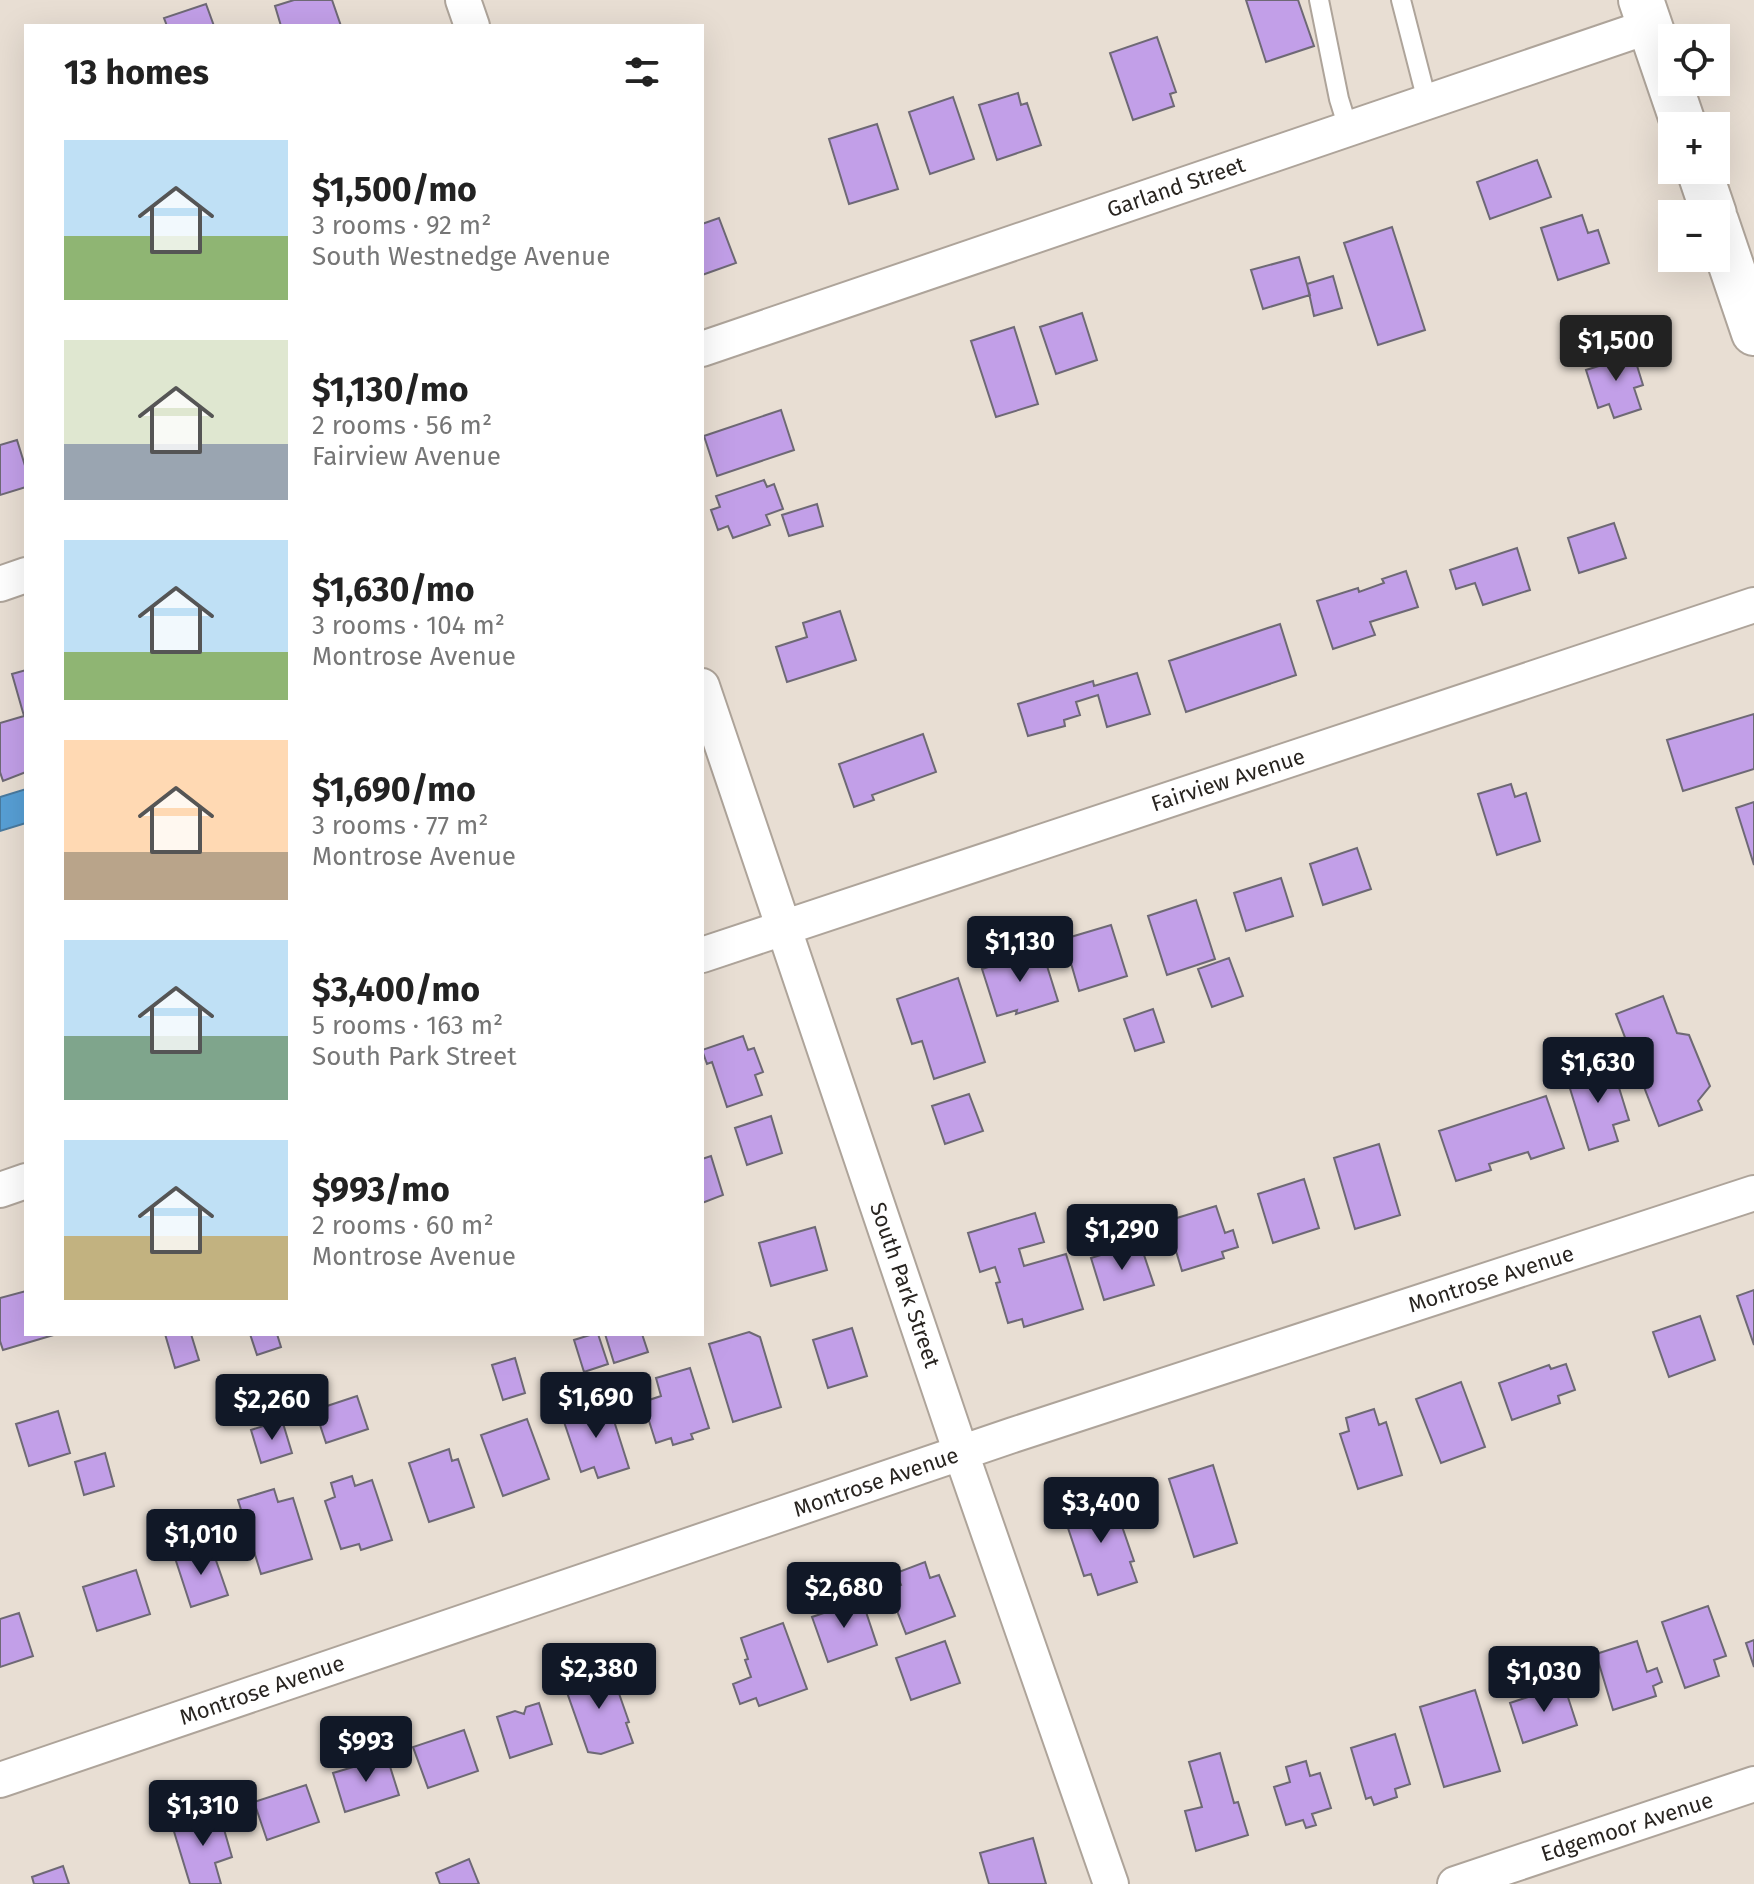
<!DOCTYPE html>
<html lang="en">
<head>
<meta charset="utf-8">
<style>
  body { margin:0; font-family:"Fira Sans",sans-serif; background:#f2f2f2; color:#222; height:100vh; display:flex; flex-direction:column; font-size:30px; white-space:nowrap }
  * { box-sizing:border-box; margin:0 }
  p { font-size:26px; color:#767676 }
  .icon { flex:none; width:44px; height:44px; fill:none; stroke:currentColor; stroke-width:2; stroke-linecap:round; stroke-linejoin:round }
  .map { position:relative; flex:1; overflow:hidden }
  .side { position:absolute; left:24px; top:24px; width:680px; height:1312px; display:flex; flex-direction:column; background:#fff; border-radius:0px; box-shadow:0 8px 32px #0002 }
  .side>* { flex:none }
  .tools { position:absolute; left:1658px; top:24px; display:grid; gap:16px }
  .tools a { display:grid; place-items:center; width:72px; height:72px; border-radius:0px; background:#fff; box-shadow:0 8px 32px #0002; font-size:40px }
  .price { position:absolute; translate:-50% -68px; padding:0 18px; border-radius:8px; background:#111827; color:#fff; font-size:26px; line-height:52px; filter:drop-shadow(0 2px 4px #0008) }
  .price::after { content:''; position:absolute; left:50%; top:48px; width:24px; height:18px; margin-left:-12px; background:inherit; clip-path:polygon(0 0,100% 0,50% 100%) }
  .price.on { background:#222; color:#fff }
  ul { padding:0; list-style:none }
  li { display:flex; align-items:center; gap:24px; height:200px; padding:0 40px }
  li span { display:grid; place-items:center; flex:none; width:224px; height:160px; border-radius:0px; color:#555 }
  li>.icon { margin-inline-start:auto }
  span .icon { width:96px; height:96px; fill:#fffc; stroke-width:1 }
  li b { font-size:34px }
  h2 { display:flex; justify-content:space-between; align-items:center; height:96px; padding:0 40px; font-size:34px }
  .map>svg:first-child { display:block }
</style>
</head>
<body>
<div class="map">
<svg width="1754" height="1884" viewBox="0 0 1754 1884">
  <rect width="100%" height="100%" fill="#e8ded3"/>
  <path fill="#579fd5" stroke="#497a9f" stroke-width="2" d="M 26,789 L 26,823 L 0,831 L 0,797 Z"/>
  <path fill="#c29fe8" stroke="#6e6975" stroke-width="2" d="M 294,0 L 332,0 L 341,26 L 281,26 L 275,6 Z
    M 1246,0 L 1298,0 L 1314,46 L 1266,62 Z
    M 206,4 L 214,26 L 167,26 L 164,18 Z
    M 1157,37 L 1176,92 L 1170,94 L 1174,106 L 1133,120 L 1110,53 Z
    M 1018,93 L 1021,105 L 1027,103 L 1041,145 L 997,160 L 979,105 Z
    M 953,97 L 974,159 L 930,174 L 909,112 Z
    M 877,124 L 898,189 L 849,204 L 829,139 Z
    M 1537,160 L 1551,197 L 1490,219 L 1477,182 Z
    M 1582,215 L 1588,233 L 1598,230 L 1609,263 L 1558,280 L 1541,228 Z
    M 719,218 L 736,263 L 702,275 L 702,224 Z
    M 1392,227 L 1425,330 L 1378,345 L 1344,243 Z
    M 1299,257 L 1310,295 L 1263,309 L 1251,270 Z
    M 1333,276 L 1342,308 L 1314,316 L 1307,284 Z
    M 1082,313 L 1097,360 L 1056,374 L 1040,327 Z
    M 1014,327 L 1038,404 L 996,417 L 971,341 Z
    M 1625,347 L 1628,358 L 1634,356 L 1643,385 L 1634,388 L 1641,409 L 1614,418 L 1609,404 L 1598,408 L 1586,370 L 1605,364 L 1602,354 Z
    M 781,410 L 794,450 L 717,476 L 704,436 Z
    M 17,440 L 26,469 L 26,487 L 0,495 L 0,445 Z
    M 764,480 L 767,487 L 774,484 L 783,509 L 766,515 L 770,525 L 733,538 L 728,526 L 718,530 L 711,510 L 720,507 L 716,496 Z
    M 817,504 L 823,526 L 789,536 L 782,515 Z
    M 1614,523 L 1626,558 L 1579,573 L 1568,538 Z
    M 1517,548 L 1530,590 L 1483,605 L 1475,583 L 1456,589 L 1450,570 Z
    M 1406,571 L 1418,607 L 1370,622 L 1375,635 L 1333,649 L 1317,601 L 1358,588 L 1359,592 L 1384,583 L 1382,579 Z
    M 840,611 L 856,660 L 787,682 L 776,647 L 807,637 L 803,623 Z
    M 1280,624 L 1296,675 L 1186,712 L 1169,661 Z
    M 26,670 L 26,772 L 3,781 L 0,772 L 0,723 L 24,716 L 12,674 Z
    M 1137,673 L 1150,714 L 1107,727 L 1098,695 L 1076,702 L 1080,715 L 1064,720 L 1065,726 L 1028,736 L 1018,704 L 1093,681 L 1094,686 Z
    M 1754,714 L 1754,769 L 1683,791 L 1667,740 Z
    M 923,734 L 936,772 L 872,795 L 874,800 L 854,807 L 839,764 Z
    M 1511,784 L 1515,797 L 1526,793 L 1540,841 L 1497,855 L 1478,794 Z
    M 1754,802 L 1754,865 L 1736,808 Z
    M 1357,848 L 1371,889 L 1323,905 L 1310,864 Z
    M 1281,878 L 1293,916 L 1246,931 L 1234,893 Z
    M 1196,900 L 1215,959 L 1167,975 L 1148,916 Z
    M 1111,925 L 1127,976 L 1079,991 L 1064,939 Z
    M 1042,950 L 1058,1001 L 1016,1014 L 1017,1010 L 997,1016 L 982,969 Z
    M 1229,958 L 1243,996 L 1212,1007 L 1198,969 Z
    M 958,978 L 985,1062 L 934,1079 L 922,1041 L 912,1044 L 897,999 Z
    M 1663,996 L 1677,1033 L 1689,1035 L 1710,1086 L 1698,1101 L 1702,1110 L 1659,1126 L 1616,1014 Z
    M 1153,1009 L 1164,1042 L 1135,1051 L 1124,1019 Z
    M 743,1036 L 748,1050 L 754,1048 L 763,1072 L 755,1075 L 762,1095 L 727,1107 L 712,1062 L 707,1064 L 702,1050 Z
    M 1612,1065 L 1629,1120 L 1613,1125 L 1618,1141 L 1589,1150 L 1567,1079 Z
    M 969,1094 L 983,1131 L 945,1144 L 932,1106 Z
    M 1546,1096 L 1564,1148 L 1531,1159 L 1528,1152 L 1489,1164 L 1491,1170 L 1456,1181 L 1439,1131 Z
    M 771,1116 L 782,1153 L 747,1165 L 735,1128 Z
    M 1379,1144 L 1400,1215 L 1355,1229 L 1334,1158 Z
    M 711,1156 L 723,1195 L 702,1203 L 702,1159 Z
    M 1304,1179 L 1319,1228 L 1273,1243 L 1258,1194 Z
    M 1216,1206 L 1225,1233 L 1233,1230 L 1238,1247 L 1222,1252 L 1224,1258 L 1182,1271 L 1167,1221 Z
    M 1035,1213 L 1044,1242 L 1019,1249 L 1024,1266 L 1066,1254 L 1083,1309 L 1024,1327 L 1022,1319 L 1008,1323 L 996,1283 L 1000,1282 L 995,1267 L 980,1272 L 968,1233 Z
    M 815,1227 L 827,1270 L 771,1286 L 759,1243 Z
    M 1140,1243 L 1154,1285 L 1104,1300 L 1091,1258 Z
    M 1754,1290 L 1754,1345 L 1737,1296 Z
    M 26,1291 L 26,1334 L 57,1334 L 3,1350 L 0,1341 L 0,1298 Z
    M 1700,1316 L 1715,1360 L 1669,1377 L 1653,1332 Z
    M 852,1328 L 867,1376 L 828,1388 L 813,1340 Z
    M 749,1332 L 760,1337 L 781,1407 L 733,1422 L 709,1344 Z
    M 165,1334 L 191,1334 L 199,1360 L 175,1368 Z
    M 250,1334 L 277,1334 L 281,1347 L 257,1355 Z
    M 593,1334 L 598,1334 L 608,1364 L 584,1372 L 574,1340 Z
    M 605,1334 L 642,1334 L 648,1352 L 614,1363 Z
    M 515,1358 L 525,1393 L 503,1400 L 492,1365 Z
    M 1566,1364 L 1575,1390 L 1558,1396 L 1560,1403 L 1512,1420 L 1499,1383 L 1549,1365 L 1551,1369 Z
    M 690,1368 L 709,1428 L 691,1434 L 693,1439 L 673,1445 L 671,1438 L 656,1443 L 643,1402 L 661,1396 L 656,1378 Z
    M 1461,1382 L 1485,1447 L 1441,1463 L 1416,1399 Z
    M 357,1396 L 368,1429 L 326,1443 L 315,1410 Z
    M 608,1402 L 629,1468 L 598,1478 L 594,1467 L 581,1472 L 562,1416 Z
    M 1374,1409 L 1379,1425 L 1386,1422 L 1402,1475 L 1358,1489 L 1340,1434 L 1349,1431 L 1346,1418 Z
    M 58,1411 L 70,1453 L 29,1466 L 16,1424 Z
    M 527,1419 L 549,1479 L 503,1496 L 481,1435 Z
    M 282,1420 L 292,1453 L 261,1463 L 251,1430 Z
    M 449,1449 L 452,1461 L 458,1459 L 474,1507 L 429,1522 L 409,1463 Z
    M 105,1453 L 114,1486 L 84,1495 L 75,1462 Z
    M 1213,1465 L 1237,1543 L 1194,1557 L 1169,1479 Z
    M 352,1476 L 355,1486 L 372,1480 L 392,1540 L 361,1550 L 359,1544 L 341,1549 L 325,1501 L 335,1497 L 331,1483 Z
    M 274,1489 L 278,1502 L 293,1498 L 312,1559 L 261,1574 L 238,1500 Z
    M 1101,1497 L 1105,1510 L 1115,1506 L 1134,1561 L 1130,1562 L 1137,1582 L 1098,1595 L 1091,1574 L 1084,1576 L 1062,1510 Z
    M 211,1546 L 228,1595 L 191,1607 L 175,1558 Z
    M 925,1562 L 930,1578 L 939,1575 L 955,1616 L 906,1634 L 889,1590 L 901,1585 L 896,1573 Z
    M 136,1570 L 150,1614 L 97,1631 L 83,1587 Z
    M 838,1600 L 841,1608 L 862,1600 L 877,1645 L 828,1662 L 812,1617 L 830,1611 L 827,1604 Z
    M 1708,1606 L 1726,1656 L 1714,1660 L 1719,1676 L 1685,1688 L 1662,1622 Z
    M 19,1613 L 33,1656 L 0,1667 L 0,1619 Z
    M 783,1623 L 807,1689 L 759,1706 L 756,1698 L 740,1704 L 733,1684 L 751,1677 L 745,1660 L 748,1659 L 741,1638 Z
    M 1754,1640 L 1754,1667 L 1746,1643 Z
    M 945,1641 L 960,1683 L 911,1700 L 896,1658 Z
    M 1637,1641 L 1647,1672 L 1657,1668 L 1662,1682 L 1653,1686 L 1656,1696 L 1613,1710 L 1596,1654 Z
    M 609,1665 L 629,1722 L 626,1723 L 633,1743 L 601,1754 L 588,1752 L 563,1681 Z
    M 1564,1685 L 1577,1725 L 1523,1743 L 1510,1703 Z
    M 1475,1690 L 1500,1771 L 1444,1787 L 1420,1707 Z
    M 539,1703 L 552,1744 L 510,1758 L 497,1717 L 515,1711 L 524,1714 L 526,1707 Z
    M 464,1730 L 478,1771 L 428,1788 L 413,1747 Z
    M 1395,1734 L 1410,1784 L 1395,1789 L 1397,1797 L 1374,1805 L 1371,1797 L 1366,1799 L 1351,1748 Z
    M 1220,1753 L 1234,1803 L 1238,1802 L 1248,1835 L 1196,1851 L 1185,1811 L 1202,1807 L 1189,1762 Z
    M 387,1757 L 399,1795 L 345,1812 L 333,1773 Z
    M 1306,1761 L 1310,1776 L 1320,1773 L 1331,1808 L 1312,1814 L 1316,1825 L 1306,1828 L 1303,1820 L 1286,1825 L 1274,1787 L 1290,1782 L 1286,1767 Z
    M 306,1785 L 319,1822 L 267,1840 L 254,1802 Z
    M 219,1812 L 232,1857 L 215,1863 L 221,1884 L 190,1884 L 172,1825 Z
    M 1033,1838 L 1046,1884 L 989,1884 L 980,1853 Z
    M 469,1859 L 479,1884 L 440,1884 L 436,1873 Z
    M 63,1866 L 69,1884 L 34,1884 L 32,1877 Z"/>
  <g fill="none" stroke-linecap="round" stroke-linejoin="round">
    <g stroke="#aea49a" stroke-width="22">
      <path id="lane" d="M 1319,0 L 1339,99 L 1348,128
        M 1401,0 L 1427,101"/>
    </g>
    <g stroke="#aea49a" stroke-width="38">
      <path id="street" d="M 463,0 L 472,26
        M 702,349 L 1650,26
        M 0,584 L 26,575
        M 702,686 L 961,1453 L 1111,1884
        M 702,955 L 1754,605
        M 0,1190 L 26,1181
        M 0,1780 L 1013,1435 L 1754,1193
        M 1455,1884 L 1754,1784"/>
    </g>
    <g stroke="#aea49a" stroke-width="48">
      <path id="primary" d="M 1641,0 L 1684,126
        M 1699,170 L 1714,214
        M 1716,221 L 1754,333"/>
    </g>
    <use href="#lane" stroke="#fff" stroke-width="18"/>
    <use href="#street" stroke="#fff" stroke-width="34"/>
    <use href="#primary" stroke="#fff" stroke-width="44"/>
  </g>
  <g text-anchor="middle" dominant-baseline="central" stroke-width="6" stroke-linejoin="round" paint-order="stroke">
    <g font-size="22" fill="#282420" stroke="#fff">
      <text transform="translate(1176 187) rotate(-19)">Garland Street</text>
      <text transform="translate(1228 780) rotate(-18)">Fairview Avenue</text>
      <text transform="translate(1491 1279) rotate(-18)">Montrose Avenue</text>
      <text transform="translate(905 1285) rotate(71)">South Park Street</text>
      <text transform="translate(876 1482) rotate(-19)">Montrose Avenue</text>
      <text transform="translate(262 1690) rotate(-19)">Montrose Avenue</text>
      <text transform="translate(1627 1827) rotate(-18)">Edgemoor Avenue</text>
    </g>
  </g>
</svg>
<div class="tools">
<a><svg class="icon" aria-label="locate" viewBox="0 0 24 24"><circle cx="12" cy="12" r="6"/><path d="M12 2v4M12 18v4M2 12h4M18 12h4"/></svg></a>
<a>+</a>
<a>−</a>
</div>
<b class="price on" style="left:1616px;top:383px">$1,500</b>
<b class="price" style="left:1020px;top:984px">$1,130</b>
<b class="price" style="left:1598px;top:1105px">$1,630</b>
<b class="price" style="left:1122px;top:1272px">$1,290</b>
<b class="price" style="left:596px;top:1440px">$1,690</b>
<b class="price" style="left:272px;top:1442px">$2,260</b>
<b class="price" style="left:1101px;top:1545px">$3,400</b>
<b class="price" style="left:201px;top:1577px">$1,010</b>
<b class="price" style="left:844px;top:1630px">$2,680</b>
<b class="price" style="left:599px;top:1711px">$2,380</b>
<b class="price" style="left:1544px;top:1714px">$1,030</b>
<b class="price" style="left:366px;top:1784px">$993</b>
<b class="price" style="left:203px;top:1848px">$1,310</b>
<section class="side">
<h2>13 homes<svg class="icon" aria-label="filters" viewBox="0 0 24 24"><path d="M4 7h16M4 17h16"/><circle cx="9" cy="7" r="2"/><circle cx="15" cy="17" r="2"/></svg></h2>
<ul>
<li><span style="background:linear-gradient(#bfe0f5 60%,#8fb573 0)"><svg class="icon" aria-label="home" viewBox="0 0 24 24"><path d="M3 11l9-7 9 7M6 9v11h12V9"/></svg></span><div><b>$1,500/mo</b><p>3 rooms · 92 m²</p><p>South Westnedge Avenue</p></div></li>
<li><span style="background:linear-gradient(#dfe7d0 65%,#9aa5b1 0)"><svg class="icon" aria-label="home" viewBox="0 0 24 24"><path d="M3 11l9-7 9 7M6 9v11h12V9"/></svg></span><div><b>$1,130/mo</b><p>2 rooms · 56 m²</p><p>Fairview Avenue</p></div></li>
<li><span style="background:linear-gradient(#bfe0f5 70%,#8fb573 0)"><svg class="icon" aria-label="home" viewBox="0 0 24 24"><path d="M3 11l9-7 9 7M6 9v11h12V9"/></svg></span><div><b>$1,630/mo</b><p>3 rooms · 104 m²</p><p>Montrose Avenue</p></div></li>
<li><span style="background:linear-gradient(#ffd9b3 70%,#b9a48a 0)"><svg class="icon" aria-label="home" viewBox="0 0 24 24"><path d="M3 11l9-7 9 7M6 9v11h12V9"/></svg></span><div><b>$1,690/mo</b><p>3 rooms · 77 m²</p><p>Montrose Avenue</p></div></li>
<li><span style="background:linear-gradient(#bfe0f5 60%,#7fa58c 0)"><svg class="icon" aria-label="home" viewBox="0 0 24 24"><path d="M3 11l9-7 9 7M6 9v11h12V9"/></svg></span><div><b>$3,400/mo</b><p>5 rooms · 163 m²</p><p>South Park Street</p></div></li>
<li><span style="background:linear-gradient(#bfe0f5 60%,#c2b280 0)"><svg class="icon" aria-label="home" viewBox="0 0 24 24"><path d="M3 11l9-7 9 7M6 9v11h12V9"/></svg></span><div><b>$993/mo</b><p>2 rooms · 60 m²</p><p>Montrose Avenue</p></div></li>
</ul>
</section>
</div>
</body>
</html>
